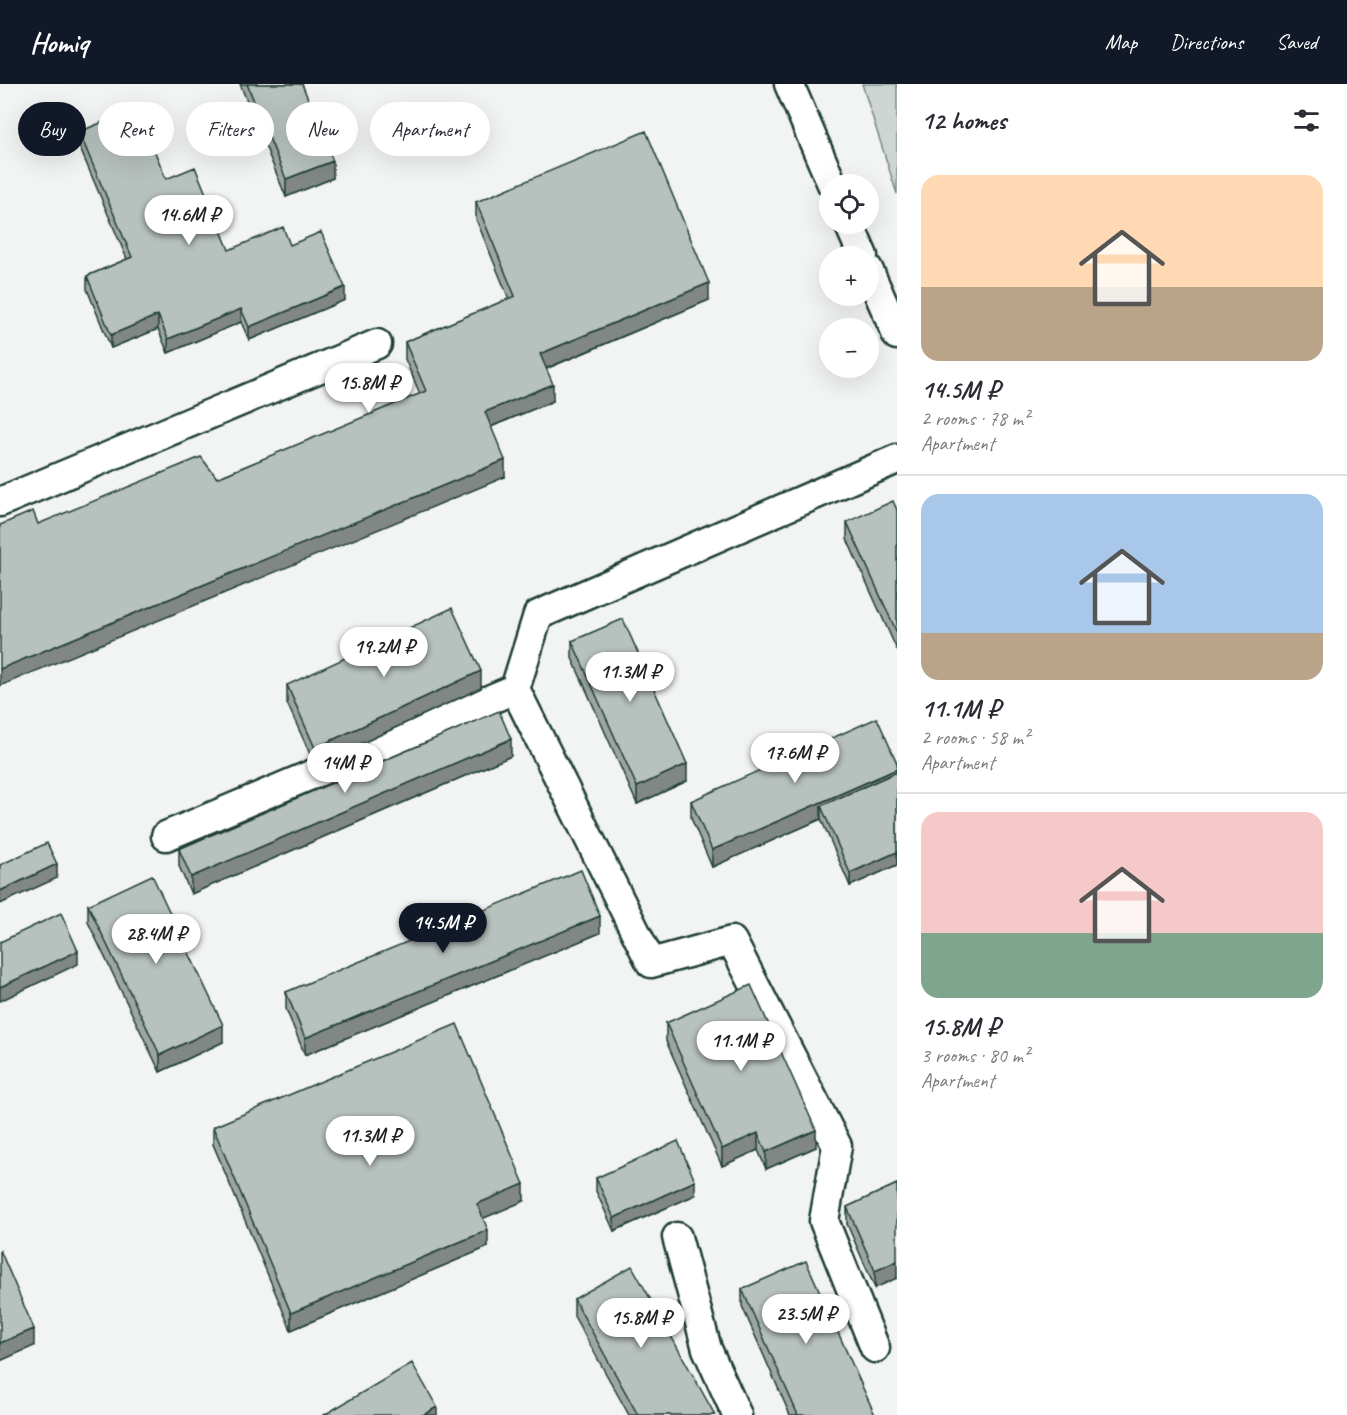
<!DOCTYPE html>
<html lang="en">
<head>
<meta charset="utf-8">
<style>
  body { margin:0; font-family:Caveat,sans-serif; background:#f2f2f3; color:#2b2b33; height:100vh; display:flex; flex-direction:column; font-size:22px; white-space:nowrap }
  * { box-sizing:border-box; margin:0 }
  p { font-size:20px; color:#7c7c81 }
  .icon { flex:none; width:33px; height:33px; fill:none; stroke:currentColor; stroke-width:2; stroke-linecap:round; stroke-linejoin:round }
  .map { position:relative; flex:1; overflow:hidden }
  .side { display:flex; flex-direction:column; background:#fff; width:450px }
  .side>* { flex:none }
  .hud { position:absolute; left:18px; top:18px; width:570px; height:54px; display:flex; gap:12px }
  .buttons { position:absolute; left:819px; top:90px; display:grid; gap:12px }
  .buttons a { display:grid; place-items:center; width:60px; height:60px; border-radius:50%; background:#fff; box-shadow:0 6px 24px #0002; font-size:30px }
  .price { position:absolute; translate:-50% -51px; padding:0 14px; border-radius:21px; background:#fff; color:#222; font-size:20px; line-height:39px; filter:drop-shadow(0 2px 3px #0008) }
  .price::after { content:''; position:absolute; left:50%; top:36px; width:18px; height:14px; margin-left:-9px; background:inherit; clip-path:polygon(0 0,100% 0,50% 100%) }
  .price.selected { background:#111827; color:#fff }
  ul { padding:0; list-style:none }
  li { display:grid; align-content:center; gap:12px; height:318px; padding:0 24px }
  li+li { border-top:2px solid #e1e1e2 }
  li span { display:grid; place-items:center; height:186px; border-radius:18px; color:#555 }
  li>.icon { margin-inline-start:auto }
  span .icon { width:108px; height:108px; fill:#fffc; stroke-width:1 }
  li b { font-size:26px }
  h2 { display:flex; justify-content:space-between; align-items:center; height:72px; padding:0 24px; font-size:26px }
  .chip { padding:0 21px; border-radius:27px; background:#fff; box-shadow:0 6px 24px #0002; font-size:21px; line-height:54px }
  .chip.selected { background:#111827; color:#fff }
  header { display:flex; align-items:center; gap:36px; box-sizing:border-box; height:84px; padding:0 30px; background:#111827; color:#fff }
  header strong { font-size:28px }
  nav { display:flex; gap:33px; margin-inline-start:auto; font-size:21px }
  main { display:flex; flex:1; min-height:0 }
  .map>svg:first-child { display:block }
</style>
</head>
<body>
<header>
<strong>Homiq</strong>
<nav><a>Map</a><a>Directions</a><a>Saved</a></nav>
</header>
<main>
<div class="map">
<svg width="897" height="1331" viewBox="0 0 897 1331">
  <rect width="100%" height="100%" fill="#f2f3f3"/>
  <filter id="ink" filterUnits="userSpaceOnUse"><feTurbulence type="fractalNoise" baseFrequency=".0167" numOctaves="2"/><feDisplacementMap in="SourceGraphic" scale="12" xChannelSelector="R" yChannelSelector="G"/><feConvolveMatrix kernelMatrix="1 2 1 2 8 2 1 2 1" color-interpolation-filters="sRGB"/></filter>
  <g filter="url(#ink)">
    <path fill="#ced5d3" stroke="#768984" stroke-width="1.5" d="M 862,0 L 897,0 L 897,110 Z"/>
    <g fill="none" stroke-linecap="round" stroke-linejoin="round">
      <g stroke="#1f3d34" stroke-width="33">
        <path id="minor" d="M 789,0 L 832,100
          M 849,140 L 863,172
          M 868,185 L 897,251
          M 0,418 L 377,260
          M 166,752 L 515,605
          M 677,1153 L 707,1265 L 737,1331
          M 875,1264 L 824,1137 L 837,1062 L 732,857 L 651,879 L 515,605 L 538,531 L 897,375"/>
      </g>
      <use href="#minor" stroke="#fff" stroke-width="28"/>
    </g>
    <path fill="#9da6a3" stroke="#1f3d34" stroke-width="1.5" d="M 240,0 L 302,0 L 333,94 L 286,113 Z
      M 79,48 L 166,95 L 229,166 L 290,161 L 345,216 L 249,256 L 241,238 L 168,269 L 158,245 L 111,264 L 87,205 L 87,192 L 127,175 L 79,62 Z
      M 476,118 L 709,216 L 546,285 L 553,317 L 491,343 L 505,393 L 38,440 L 217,394 L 420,310 L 405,275 L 405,258 L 509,215 L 476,135 Z
      M 897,426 L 897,566 L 847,455 L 847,438 Z
      M 572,557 L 687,697 L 637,720 L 572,574 Z
      M 287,601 L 481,604 L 315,681 L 287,619 Z
      M 511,672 L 191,810 L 179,782 L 179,765 Z
      M 897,679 L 897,781 L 850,802 L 821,735 L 712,783 L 691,734 L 691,717 Z
      M 88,821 L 223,958 L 160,988 L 88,838 Z
      M 600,849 L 305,971 L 286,925 L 286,908 Z
      M 666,939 L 816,1063 L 766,1085 L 758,1066 L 722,1082 L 666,957 Z
      M 213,1043 L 524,1117 L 483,1134 L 488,1163 L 291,1246 L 213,1060 Z
      M 596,1094 L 695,1111 L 614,1147 L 596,1107 Z
      M 897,1100 L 875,1204 L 847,1140 L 847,1123 Z
      M 742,1205 L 875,1331 L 790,1331 L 742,1222 Z
      M 574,1215 L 715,1331 L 629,1331 L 574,1232 Z"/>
    <path fill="#808784" stroke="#1f3d34" stroke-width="1.5" d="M 333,77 L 333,94 L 286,113 L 286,95 Z
      M 709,199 L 709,216 L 540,287 L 540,270 Z
      M 345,203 L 345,216 L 249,256 L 249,243 Z
      M 241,225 L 241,238 L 168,269 L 168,255 Z
      M 158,231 L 158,245 L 111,264 L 111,251 Z
      M 553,300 L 553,317 L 485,345 L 485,328 Z
      M 505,376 L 505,393 L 0,602 L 0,585 Z
      M 481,587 L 481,604 L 315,681 L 315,664 Z
      M 511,655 L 511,672 L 191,810 L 191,793 Z
      M 687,680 L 687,697 L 637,720 L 637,703 Z
      M 897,685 L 897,702 L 821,722 L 821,735 L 712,783 L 712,766 Z
      M 897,768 L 897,781 L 850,802 L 850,789 Z
      M 57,780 L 57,794 L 0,820 L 0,807 Z
      M 600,832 L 600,849 L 305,971 L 305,954 Z
      M 78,867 L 78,880 L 0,917 L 0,903 Z
      M 223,941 L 223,958 L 160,988 L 160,971 Z
      M 816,1046 L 816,1063 L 766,1085 L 766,1068 Z
      M 758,1049 L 758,1066 L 722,1082 L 722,1065 Z
      M 695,1097 L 695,1111 L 614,1147 L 614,1134 Z
      M 524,1100 L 524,1117 L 477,1137 L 477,1120 Z
      M 488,1146 L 488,1163 L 291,1246 L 291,1229 Z
      M 897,1177 L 897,1194 L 875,1204 L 875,1187 Z
      M 34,1245 L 34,1262 L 0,1277 L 0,1259 Z
      M 437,1323 L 437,1331 L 423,1331 Z"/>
    <path fill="#b7c1bd" stroke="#1f3d34" stroke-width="1.5" d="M 247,0 L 302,0 L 333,77 L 286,95 Z
      M 137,24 L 166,95 L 195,83 L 229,166 L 283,143 L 290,161 L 321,148 L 345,203 L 249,243 L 241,225 L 168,255 L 158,231 L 111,251 L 87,192 L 132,173 L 79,48 Z
      M 646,47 L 709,199 L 540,270 L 553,300 L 485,328 L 505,376 L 0,585 L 0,441 L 33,427 L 38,440 L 201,373 L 217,394 L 426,307 L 405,258 L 515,212 L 476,118 Z
      M 893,417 L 897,426 L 897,549 L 847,438 Z
      M 452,524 L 481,587 L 315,664 L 287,601 Z
      M 623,535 L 687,680 L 637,703 L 572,557 Z
      M 499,627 L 511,655 L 191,793 L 179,765 Z
      M 877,634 L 897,679 L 897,685 L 712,766 L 691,717 Z
      M 897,688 L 897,768 L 850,789 L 821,722 Z
      M 47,759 L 57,780 L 0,807 L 0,781 Z
      M 581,786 L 600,832 L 305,954 L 286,908 Z
      M 152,791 L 223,941 L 160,971 L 88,821 Z
      M 61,829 L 78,867 L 0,903 L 0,858 Z
      M 751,901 L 816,1046 L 766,1068 L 758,1049 L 722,1065 L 666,939 Z
      M 457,940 L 524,1100 L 477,1120 L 488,1146 L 291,1229 L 213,1043 Z
      M 678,1057 L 695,1097 L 614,1134 L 596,1094 Z
      M 897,1100 L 897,1177 L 875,1187 L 847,1123 Z
      M 0,1166 L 34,1245 L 0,1259 Z
      M 806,1177 L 875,1331 L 798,1331 L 742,1205 Z
      M 632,1182 L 715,1331 L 638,1331 L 574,1215 Z
      M 412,1279 L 437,1323 L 423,1331 L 324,1331 Z"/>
  </g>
</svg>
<div class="buttons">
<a><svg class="icon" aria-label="locate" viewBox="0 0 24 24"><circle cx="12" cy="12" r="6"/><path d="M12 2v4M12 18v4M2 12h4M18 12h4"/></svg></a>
<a>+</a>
<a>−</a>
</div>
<b class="price" style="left:189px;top:162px">14.6M ₽</b>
<b class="price" style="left:369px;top:330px">15.8M ₽</b>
<b class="price" style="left:384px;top:594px">19.2M ₽</b>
<b class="price" style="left:630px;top:619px">11.3M ₽</b>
<b class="price" style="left:795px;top:700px">17.6M ₽</b>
<b class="price" style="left:345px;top:710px">14M ₽</b>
<b class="price selected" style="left:443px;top:870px">14.5M ₽</b>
<b class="price" style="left:156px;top:881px">28.4M ₽</b>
<b class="price" style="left:741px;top:988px">11.1M ₽</b>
<b class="price" style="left:370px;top:1083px">11.3M ₽</b>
<b class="price" style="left:806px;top:1261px">23.5M ₽</b>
<b class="price" style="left:641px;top:1265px">15.8M ₽</b>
<div class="hud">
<a class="chip selected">Buy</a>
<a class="chip">Rent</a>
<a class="chip">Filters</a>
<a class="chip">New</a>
<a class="chip">Apartment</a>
</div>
</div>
<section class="side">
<h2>12 homes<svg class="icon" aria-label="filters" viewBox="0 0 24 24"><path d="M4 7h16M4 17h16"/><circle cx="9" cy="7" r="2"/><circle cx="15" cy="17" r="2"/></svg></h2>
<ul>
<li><span style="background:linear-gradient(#ffd9b3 60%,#b9a48a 0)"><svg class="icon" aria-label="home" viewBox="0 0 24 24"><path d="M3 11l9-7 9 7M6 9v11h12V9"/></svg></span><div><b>14.5M ₽</b><p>2 rooms · 78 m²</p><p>Apartment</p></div></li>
<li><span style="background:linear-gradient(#a9c7e8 75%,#b9a48a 0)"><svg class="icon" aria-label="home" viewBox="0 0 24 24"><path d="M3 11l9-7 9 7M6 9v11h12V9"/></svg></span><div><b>11.1M ₽</b><p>2 rooms · 58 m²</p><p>Apartment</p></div></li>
<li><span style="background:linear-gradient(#f6c9c9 65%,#7fa58c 0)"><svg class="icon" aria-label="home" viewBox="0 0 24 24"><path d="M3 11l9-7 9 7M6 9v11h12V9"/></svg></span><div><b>15.8M ₽</b><p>3 rooms · 80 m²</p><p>Apartment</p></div></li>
</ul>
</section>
</main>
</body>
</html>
